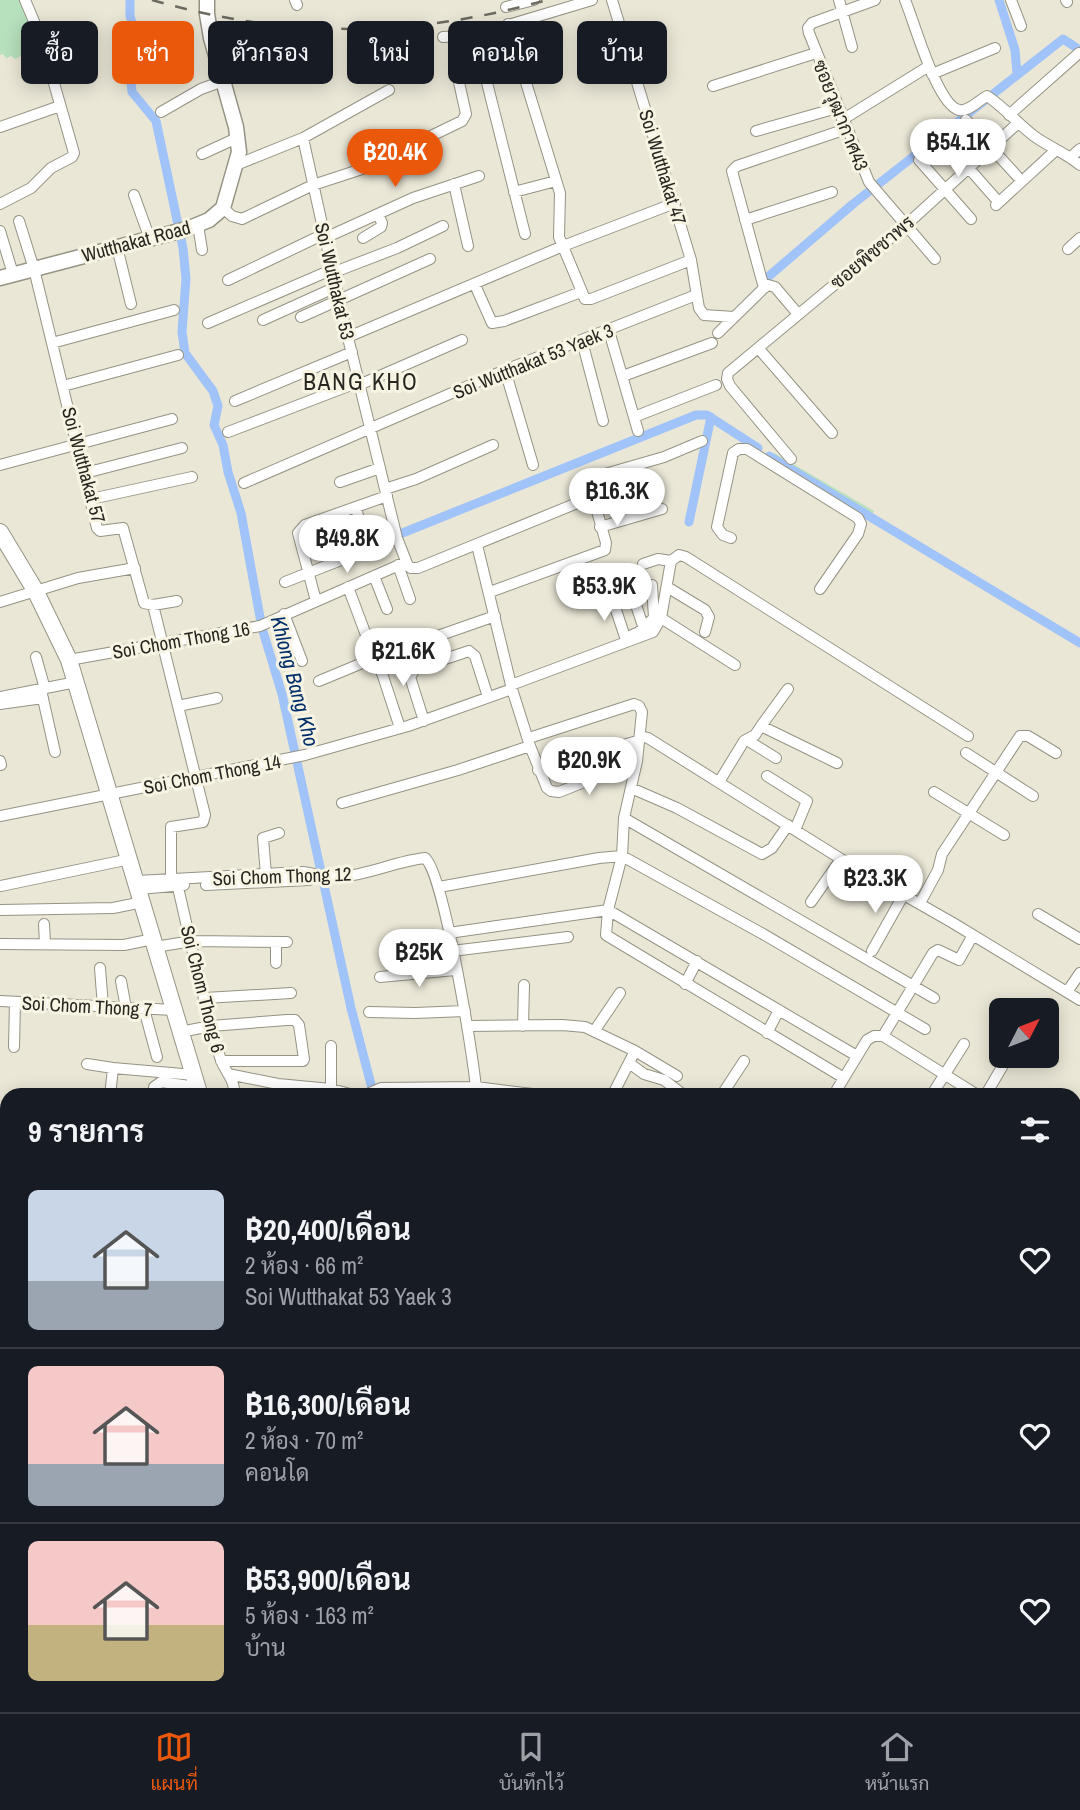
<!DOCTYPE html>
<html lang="th">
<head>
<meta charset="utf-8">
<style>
  body { margin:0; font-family:"Archivo Narrow",Sarabun,sans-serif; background:#242831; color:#f1f3f6; height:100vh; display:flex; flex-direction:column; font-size:26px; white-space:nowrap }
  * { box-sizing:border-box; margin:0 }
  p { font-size:23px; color:#9ea1a6 }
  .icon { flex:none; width:38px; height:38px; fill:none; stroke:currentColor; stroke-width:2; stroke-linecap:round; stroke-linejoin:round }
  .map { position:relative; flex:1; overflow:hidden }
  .side { position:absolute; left:0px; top:1088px; width:1082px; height:625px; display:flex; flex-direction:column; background:#171b24; border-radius:21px 21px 0 0; box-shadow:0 4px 18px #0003 }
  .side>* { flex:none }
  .hud { position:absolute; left:21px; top:21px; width:700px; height:63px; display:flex; gap:14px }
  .needle { width:46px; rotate:48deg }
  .tools { position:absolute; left:989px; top:998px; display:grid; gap:14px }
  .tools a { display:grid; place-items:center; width:70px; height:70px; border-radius:10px; background:#171b24; box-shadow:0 4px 18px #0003; font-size:35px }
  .price { position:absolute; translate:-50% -60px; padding:0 16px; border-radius:24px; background:#fff; color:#222; font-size:23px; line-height:46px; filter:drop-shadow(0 2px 4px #0008) }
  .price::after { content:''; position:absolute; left:50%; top:42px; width:21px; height:16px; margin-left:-10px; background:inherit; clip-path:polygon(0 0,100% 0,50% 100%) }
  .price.on { background:#ea580c; color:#fff }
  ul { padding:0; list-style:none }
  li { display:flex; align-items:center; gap:21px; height:175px; padding:0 28px }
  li+li { border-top:2px solid #363941 }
  li span { display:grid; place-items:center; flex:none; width:196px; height:140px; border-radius:10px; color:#555 }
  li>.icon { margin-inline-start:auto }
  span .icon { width:84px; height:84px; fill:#fffc; stroke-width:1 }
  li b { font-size:30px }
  h2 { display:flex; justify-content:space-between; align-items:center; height:84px; padding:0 28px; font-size:30px }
  .tag { padding:0 24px; border-radius:10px; background:#171b24; box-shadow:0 4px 18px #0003; font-size:24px; line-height:63px }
  .tag.on { background:#ea580c; color:#fff }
  .tabs { display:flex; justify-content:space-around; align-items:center; height:98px; border-top:2px solid #363941; background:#171b24; font-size:19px; color:#9ea1a6 }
  .tabs a { display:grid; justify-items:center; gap:4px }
  .tabs .on { color:#ea580c }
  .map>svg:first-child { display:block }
</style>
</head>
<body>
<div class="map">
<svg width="1080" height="1712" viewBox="0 0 1080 1712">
  <rect width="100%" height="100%" fill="#eae7d7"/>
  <path fill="#b7e0bd" d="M 0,0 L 22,0 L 40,47 L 15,59 L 11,56 L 6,58 L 3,54 L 0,55 Z
    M 774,453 L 874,511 L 869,521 L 770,461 Z"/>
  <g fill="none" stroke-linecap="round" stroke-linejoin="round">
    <path stroke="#a0c3f9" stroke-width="9" d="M 130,0 L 130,16 L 135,32 L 130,74 L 132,92 L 156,121 L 183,248 L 186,279 L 182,332 L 185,353 L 213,391 L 218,406 L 214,425 L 223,445 L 228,472 L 241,513 L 262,628 L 282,694 L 351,1008 L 374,1096
      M 999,0 L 1015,50 L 1017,73
      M 769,276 L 853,204 L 1063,39 L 1080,50
      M 769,456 L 1080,643
      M 689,522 L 711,417
      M 400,534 L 696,415 L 707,415 L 758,448
      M 1074,1232 L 1080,1227
      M 771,1712 L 774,1706"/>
    <g stroke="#959384" stroke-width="12">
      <path id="street" d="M 295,0 L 297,5
        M 612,0 L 691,260 L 699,308 L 704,315 L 734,317
        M 839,0 L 852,47
        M 875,0 L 812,23 L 808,28 L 809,33 L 869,182 L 935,259
        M 905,0 C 914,21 937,105 959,110 C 969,112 979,100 987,96 C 1004,107 1017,123 1034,136 C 1049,147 1066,153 1080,165
        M 1011,0 L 1021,26
        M 1066,0 L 1067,2
        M 506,7 L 534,0
        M 508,24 L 560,193 L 559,237 L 585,299 L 591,299 L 691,260
        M 475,35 L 525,234
        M 443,37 L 475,35 L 592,0
        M 218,65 L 278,32
        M 932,74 L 995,48
        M 713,86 L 816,53
        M 161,112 L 201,89 L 223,81
        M 1009,115 L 1079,53
        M 842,120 L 929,66
        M 966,120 L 1017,176
        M 0,127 L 60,106
        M 756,131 L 837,108
        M 303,138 L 339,301 L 397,538 L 408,566 L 411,568 L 418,568 L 592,497
        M 944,140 L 995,198
        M 202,154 L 239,137
        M 1071,157 L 1080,149
        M 919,160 L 971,219
        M 236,165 L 303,138 L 389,90
        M 454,184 L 468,246
        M 514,192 L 556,181
        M 134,195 L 150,239
        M 0,204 L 31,188 L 51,168 L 72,157 L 74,153 L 41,38 L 25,0
        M 996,205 L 1056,150
        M 223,208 L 232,216 L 242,219 L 313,185 L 365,168 L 462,121 L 466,114 L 457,73
        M 745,220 L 832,192
        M 19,221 L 34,269 L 97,528 L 100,531 L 123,528 L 144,603 L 153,605 L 177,601
        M 198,225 L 202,250
        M 0,231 L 13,274
        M 325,238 L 413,198 L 479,176
        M 363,238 L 381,227 L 382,223 L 378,214
        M 117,247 L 131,304
        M 1068,249 L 1080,238
        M 332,273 L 397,248 L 443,226
        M 228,280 L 324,234
        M 475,285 L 492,323 L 504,321 L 581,292
        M 798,314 L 775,287 L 768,285 L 764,288 L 732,171 L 737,166 L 846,129
        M 301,317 L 430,259
        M 263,320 L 336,287
        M 208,323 L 331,270
        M 609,331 L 638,431
        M 718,333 L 764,288
        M 348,337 L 563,246 L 675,203
        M 582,341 L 603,421
        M 52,343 L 174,310
        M 759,349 L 832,433
        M 505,370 L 533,465
        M 623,376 L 712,343
        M 359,385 L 462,340
        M 63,386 L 178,355
        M 235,401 L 352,352
        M 634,417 L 716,385
        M 228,432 L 359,382
        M 791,459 L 730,386 L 727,379 L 728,373 L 905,226 L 1017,124
        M 0,465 L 172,419
        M 85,473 L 182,448
        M 340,482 L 380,468
        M 244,483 L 505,370 L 696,295
        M 385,489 L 416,479 L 493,445
        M 91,499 L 192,477
        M 356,507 L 366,551
        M 600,527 L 662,509
        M 731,538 L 723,535 L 717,527 L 733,453 L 739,449 L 747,449 L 858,518 L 861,524 L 858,534 L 820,589
        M 477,545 L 512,689 L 530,746 L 547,788 L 551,791 L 559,792 L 637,761
        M 643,564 L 658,559 L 671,561
        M 398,565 L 410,599
        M 374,576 L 387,609
        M 285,582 L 397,538
        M 348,587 L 366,635
        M 630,587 L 643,626
        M 667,587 L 705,610 L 709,617 L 705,632
        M 490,592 L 605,550 L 606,543 L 590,486 L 591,478 L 664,457 L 702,441
        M 316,601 L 298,533 L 305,525 L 387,496
        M 613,601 L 625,637
        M 0,602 L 78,578 L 135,568
        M 153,605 L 205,815 L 203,822 L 171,827 L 171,879
        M 284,614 L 302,661
        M 661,618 L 735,665
        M 632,635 L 639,632 L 654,618 L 652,585
        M 36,657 L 45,689
        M 377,658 L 400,728
        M 69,660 L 260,626 L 406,562
        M 319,681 L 372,659 L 495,616
        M 511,685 L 653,632 L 661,618 L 671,561 L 679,555 L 686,557 L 968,736
        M 41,690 L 55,752
        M 0,697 L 76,682
        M 0,704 L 43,698
        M 178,706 L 217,698
        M 424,721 L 410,677 L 415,669 L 469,651 L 475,656 L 488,697
        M 761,726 L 788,689
        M 640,736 L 648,738 L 841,859 L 953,923 L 1080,1000
        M 529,738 L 634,704 L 639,706 L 642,712 L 637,761 L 624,818 L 622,856 L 608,910 L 606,935 L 844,1078
        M 747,740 L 776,758
        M 966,753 L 1033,796
        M 0,761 L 1,765
        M 538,770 L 637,741
        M 767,776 L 807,801 L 795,830
        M 719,782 L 744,741 L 755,735 L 761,726 L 837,763
        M 631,788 L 677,808 L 762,854 L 772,848 L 788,825
        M 934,792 L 1004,835
        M 342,803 L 458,770 L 530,746
        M 0,816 L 305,755 L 408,726 L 512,689
        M 624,818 L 934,998
        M 266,875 L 263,838 L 279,833
        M 176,879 C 190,938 202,999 220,1057 C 224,1072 236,1079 234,1096
        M 137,881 L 302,872 C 314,873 325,878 339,877 C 369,875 396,861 425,858 C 444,873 472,1053 476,1087
        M 206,885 L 309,880 L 314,876
        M 1,886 L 130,859
        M 439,887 L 599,858 L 622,856 L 763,934 L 925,1029
        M 139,889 L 184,885
        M 811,902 L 841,859
        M 920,903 L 938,870 L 942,854 L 1020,736 L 1028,736 L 1056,753
        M 0,910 L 113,908 L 143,902
        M 1038,914 L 1080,939
        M 44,924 L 45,944
        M 449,933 L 608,910 L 857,1056
        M 276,942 L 276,963
        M 0,944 L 124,945 L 153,939
        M 155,947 L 192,941 L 287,942
        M 452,951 L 568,937
        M 872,951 L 904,894
        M 100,968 L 103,1007
        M 380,977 L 455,970
        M 121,981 L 126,1008
        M 685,984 L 697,961
        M 1067,992 L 1080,973
        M 205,998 L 291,993
        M 0,1001 L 174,1010
        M 144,1009 L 157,1057
        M 369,1012 L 415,1013 L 465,1011
        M 469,1026 L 562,1025 L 585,1027 L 635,1051 L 612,1096
        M 523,1026 L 524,985
        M 595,1030 L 620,993
        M 180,1032 L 211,1026 L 287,1020 L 295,1020 L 299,1025 L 304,1059 L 303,1061 L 221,1061
        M 767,1033 L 779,1010
        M 883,1036 L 933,953 L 938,950 L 959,960 L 973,935
        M 14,1047 L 15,1002
        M 635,1051 L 677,1076
        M 629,1063 L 644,1074 L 664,1080 L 685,1096
        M 87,1064 L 113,1068
        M 228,1074 L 278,1084 L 331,1089 L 358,1096
        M 331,1089 L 331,1046
        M 615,1090 L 625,1096
        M 110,1096 L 113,1068 L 194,1075
        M 153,1096 L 154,1087 L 161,1082 L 197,1087
        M 363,1096 L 381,1088 L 476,1087 L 549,1096
        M 721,1096 L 744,1061
        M 833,1096 L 867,1040 L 874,1036 L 883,1036 L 979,1096
        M 931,1096 L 964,1044
        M 985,1096 L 1009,1055
        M 0,1143 L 7,1143
        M 1074,1155 L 1080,1158
        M 1074,1243 L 1080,1240
        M 0,1307 L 7,1309
        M 0,1345 L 7,1316
        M 1074,1419 L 1080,1420
        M 0,1561 L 7,1535
        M 0,1579 L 7,1582
        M 649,1706 L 660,1712
        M 108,1712 L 110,1706
        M 140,1712 L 141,1706
        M 189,1712 L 191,1706
        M 314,1712 L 320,1708 L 330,1712
        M 421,1712 L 424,1706
        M 567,1712 L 570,1706
        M 604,1712 L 607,1706"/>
    </g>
    <g stroke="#959384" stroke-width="17">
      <path id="secondary" d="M 0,278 L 187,229 L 209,220 L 223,208 L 239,152 L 236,127 L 211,38 L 207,14 L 207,0"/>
    </g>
    <g stroke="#959384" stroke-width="18">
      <path id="primary" d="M 0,532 L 35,590 L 69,660 L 200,1096
        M 380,1706 L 382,1712"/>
    </g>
    <use href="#street" stroke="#fff" stroke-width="10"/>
    <use href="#secondary" stroke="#fff" stroke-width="14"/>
    <use href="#primary" stroke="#fff" stroke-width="16"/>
    <path stroke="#6c6a61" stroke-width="2.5" stroke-dasharray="12 12" stroke-linecap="butt" d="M 152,0 C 287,39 412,38 547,0"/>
  </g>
  <g text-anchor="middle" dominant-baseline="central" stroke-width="6" stroke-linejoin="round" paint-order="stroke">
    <g font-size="19" fill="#272620" stroke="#f7f4e4">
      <text transform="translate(841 115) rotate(68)">ซอยวุฒากาศ43</text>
      <text transform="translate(663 167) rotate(73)">Soi Wutthakat 47</text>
      <text transform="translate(136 241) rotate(-15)">Wutthakat Road</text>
      <text transform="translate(872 252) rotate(-40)">ซอยพิชชาพร</text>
      <text transform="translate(335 281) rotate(77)">Soi Wutthakat 53</text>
      <text transform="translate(533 361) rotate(-22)">Soi Wutthakat 53 Yaek 3</text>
      <text transform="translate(84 465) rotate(75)">Soi Wutthakat 57</text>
      <text transform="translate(181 640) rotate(-10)">Soi Chom Thong 16</text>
      <text transform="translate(212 774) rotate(-11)">Soi Chom Thong 14</text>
      <text transform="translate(282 876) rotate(-2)">Soi Chom Thong 12</text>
      <text transform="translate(203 989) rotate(76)">Soi Chom Thong 6</text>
      <text transform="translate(87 1006) rotate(3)">Soi Chom Thong 7</text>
    </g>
    <g font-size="21" font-style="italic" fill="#012e6a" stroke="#f7f4e4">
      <text transform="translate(295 681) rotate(75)">Khlong Bang Kho</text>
    </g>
    <g font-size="23" letter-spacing="2" fill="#272620" stroke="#f7f4e4">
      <text x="361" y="381">BANG KHO</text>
    </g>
  </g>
</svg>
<div class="tools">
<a><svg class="needle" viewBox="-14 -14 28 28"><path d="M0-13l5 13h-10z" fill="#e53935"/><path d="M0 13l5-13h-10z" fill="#9ea1a6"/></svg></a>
</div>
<b class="price" style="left:958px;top:179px">฿54.1K</b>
<b class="price on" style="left:395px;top:189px">฿20.4K</b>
<b class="price" style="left:617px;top:528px">฿16.3K</b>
<b class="price" style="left:347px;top:575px">฿49.8K</b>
<b class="price" style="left:604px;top:623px">฿53.9K</b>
<b class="price" style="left:403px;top:688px">฿21.6K</b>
<b class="price" style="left:589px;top:797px">฿20.9K</b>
<b class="price" style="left:875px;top:915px">฿23.3K</b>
<b class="price" style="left:419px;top:989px">฿25K</b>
<div class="hud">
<a class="tag">ซื้อ</a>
<a class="tag on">เช่า</a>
<a class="tag">ตัวกรอง</a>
<a class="tag">ใหม่</a>
<a class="tag">คอนโด</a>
<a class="tag">บ้าน</a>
</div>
<section class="side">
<h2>9 รายการ<svg class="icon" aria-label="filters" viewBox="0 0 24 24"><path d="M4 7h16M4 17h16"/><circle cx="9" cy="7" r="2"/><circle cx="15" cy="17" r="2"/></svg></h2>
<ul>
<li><span style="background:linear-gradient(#c9d6e8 65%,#9aa5b1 0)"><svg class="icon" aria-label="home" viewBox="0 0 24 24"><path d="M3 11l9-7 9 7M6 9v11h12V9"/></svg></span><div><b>฿20,400/เดือน</b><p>2 ห้อง · 66 m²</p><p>Soi Wutthakat 53 Yaek 3</p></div><svg class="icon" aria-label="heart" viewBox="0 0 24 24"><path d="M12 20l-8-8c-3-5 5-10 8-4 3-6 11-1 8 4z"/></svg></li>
<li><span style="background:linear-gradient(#f6c9c9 70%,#9aa5b1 0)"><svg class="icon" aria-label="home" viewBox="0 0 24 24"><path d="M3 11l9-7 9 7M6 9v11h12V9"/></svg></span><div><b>฿16,300/เดือน</b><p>2 ห้อง · 70 m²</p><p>คอนโด</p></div><svg class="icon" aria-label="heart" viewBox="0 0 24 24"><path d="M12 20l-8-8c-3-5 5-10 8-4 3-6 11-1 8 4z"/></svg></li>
<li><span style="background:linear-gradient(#f6c9c9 60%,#c2b280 0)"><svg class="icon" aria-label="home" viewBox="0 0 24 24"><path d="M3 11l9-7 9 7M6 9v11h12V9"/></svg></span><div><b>฿53,900/เดือน</b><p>5 ห้อง · 163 m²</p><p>บ้าน</p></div><svg class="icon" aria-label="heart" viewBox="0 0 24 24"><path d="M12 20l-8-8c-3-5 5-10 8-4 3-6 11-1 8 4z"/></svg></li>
</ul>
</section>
</div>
<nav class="tabs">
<a class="on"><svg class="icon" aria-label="map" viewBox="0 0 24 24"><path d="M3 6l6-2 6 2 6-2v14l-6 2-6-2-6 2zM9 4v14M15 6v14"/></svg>แผนที่</a>
<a><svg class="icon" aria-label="saved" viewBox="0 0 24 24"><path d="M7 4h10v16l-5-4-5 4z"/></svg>บันทึกไว้</a>
<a><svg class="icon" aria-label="home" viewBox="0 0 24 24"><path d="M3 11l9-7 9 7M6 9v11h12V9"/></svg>หน้าแรก</a>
</nav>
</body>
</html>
